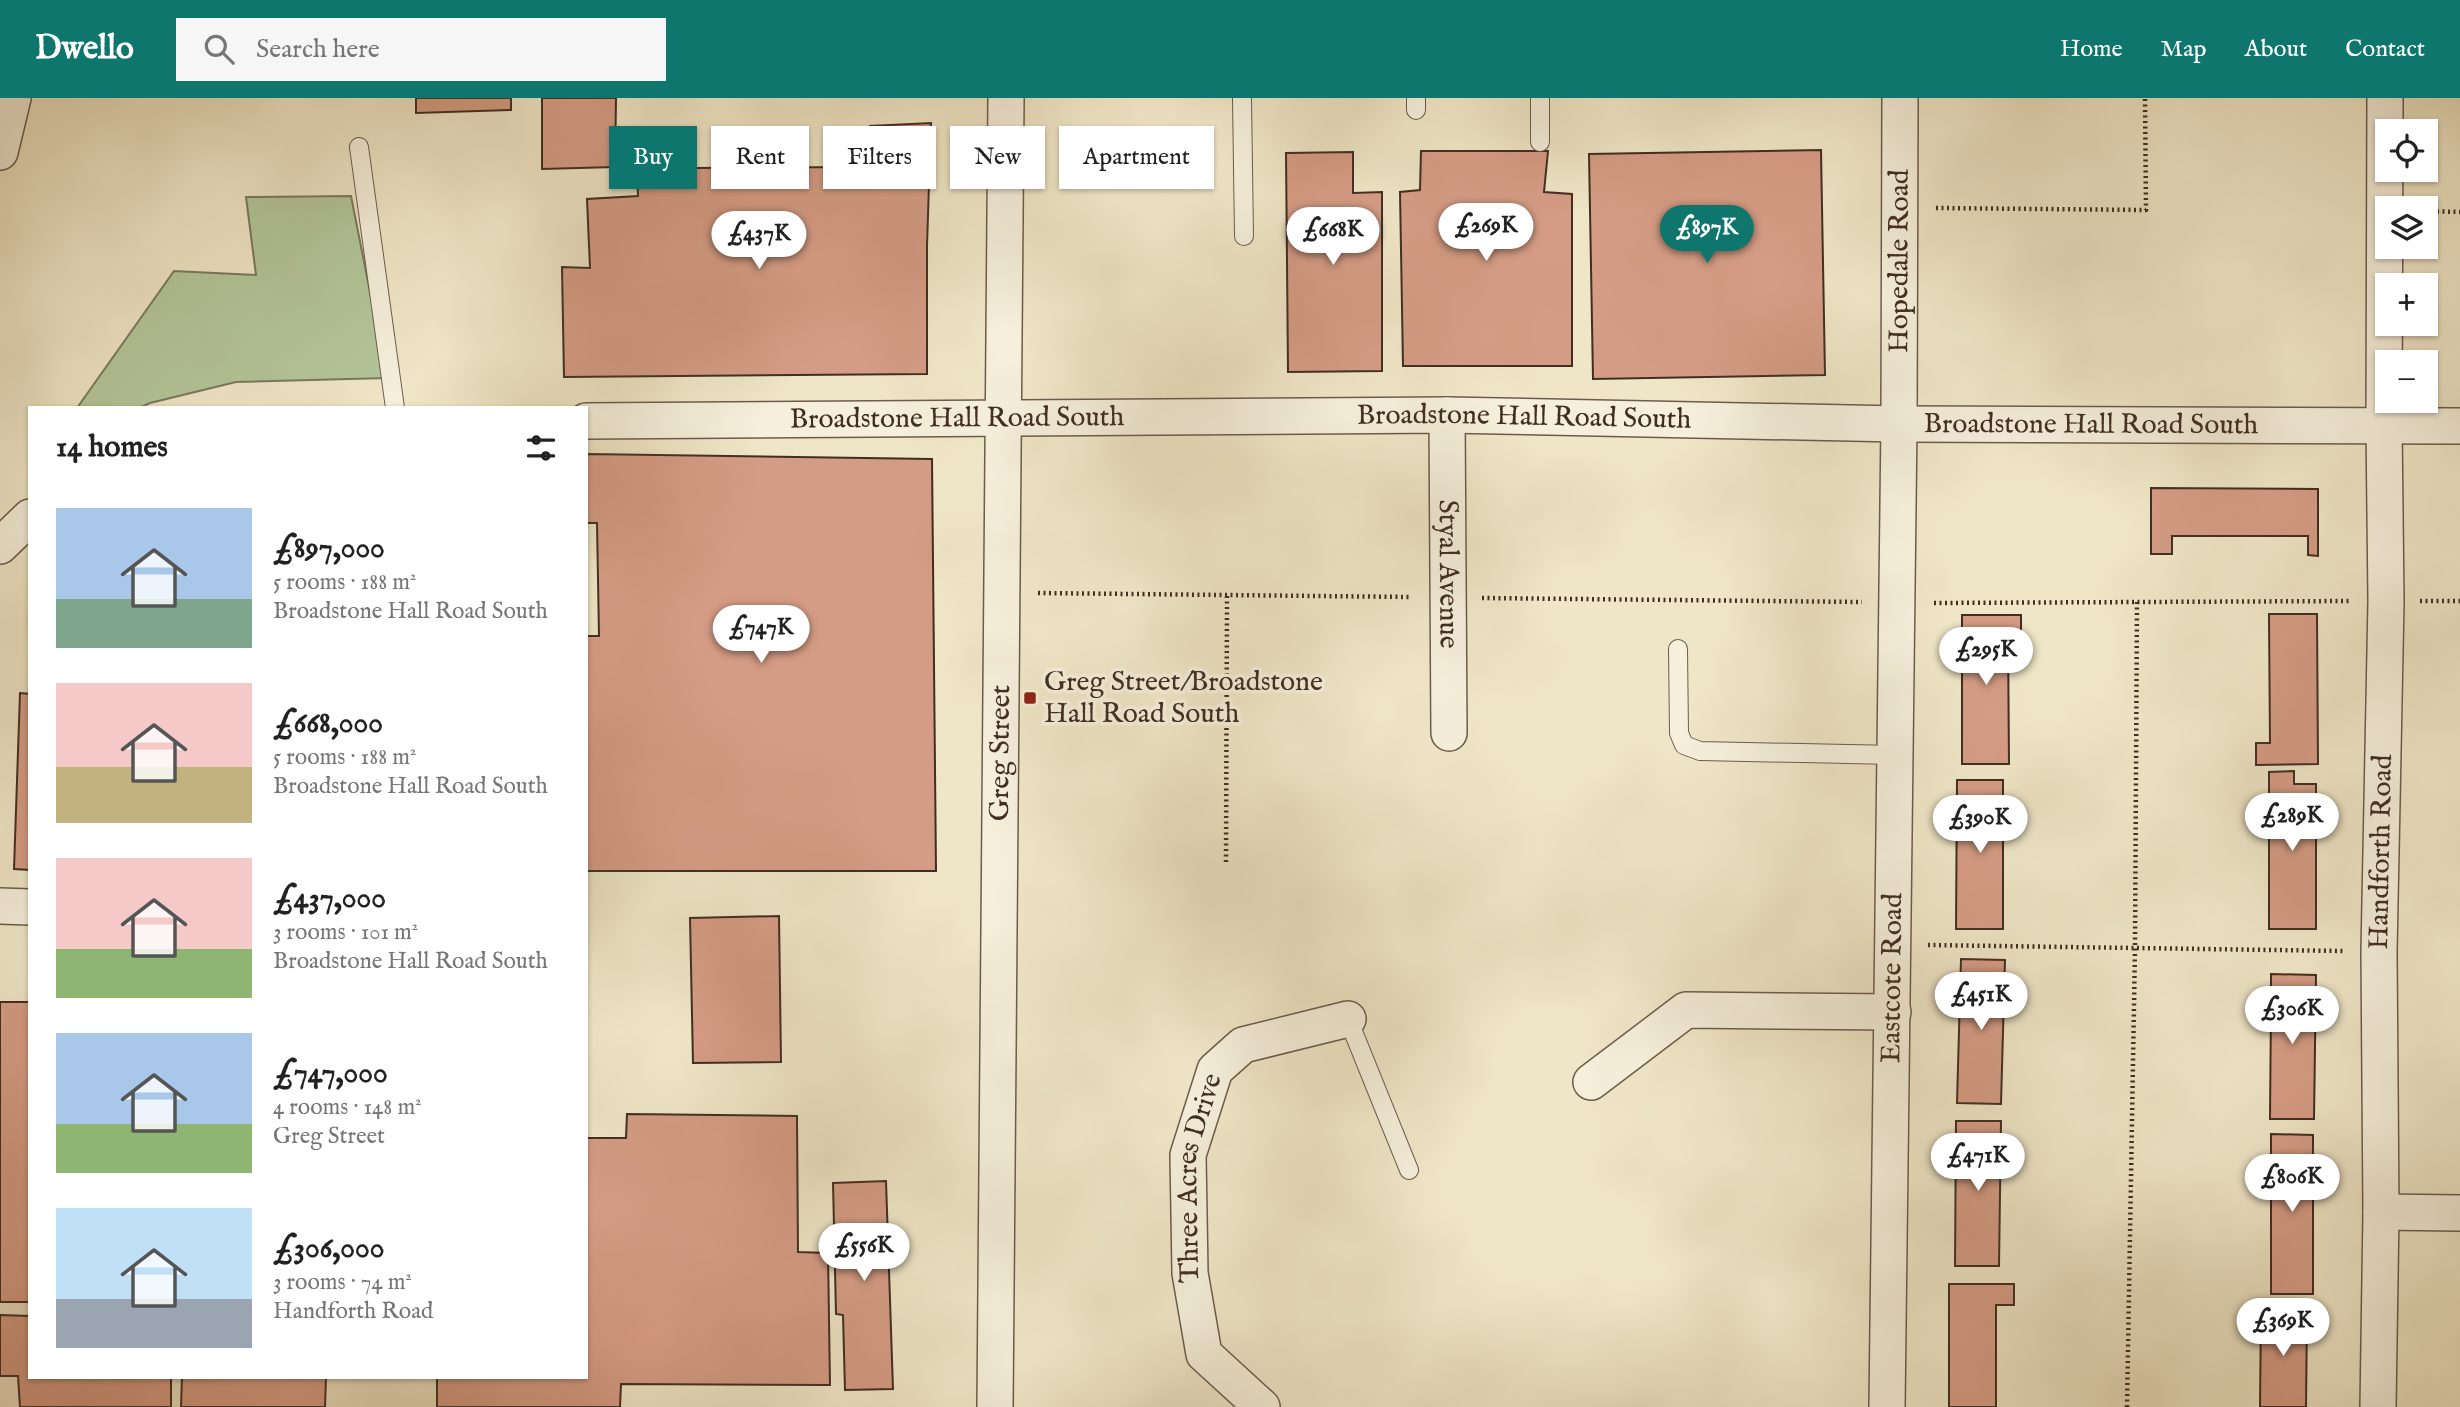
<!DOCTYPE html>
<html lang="en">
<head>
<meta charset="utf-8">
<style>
  body { margin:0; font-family:"IM FELL English",serif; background:#f6f6f6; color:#222; height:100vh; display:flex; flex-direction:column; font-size:26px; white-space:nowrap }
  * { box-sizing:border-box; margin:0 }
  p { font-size:23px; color:#767676 }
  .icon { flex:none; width:38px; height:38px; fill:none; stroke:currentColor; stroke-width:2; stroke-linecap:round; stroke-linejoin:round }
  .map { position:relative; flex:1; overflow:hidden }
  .panel { position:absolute; left:28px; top:308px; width:560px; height:973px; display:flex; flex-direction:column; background:#fff; border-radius:0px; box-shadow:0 2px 5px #0004 }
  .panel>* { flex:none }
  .top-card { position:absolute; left:609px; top:28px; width:665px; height:63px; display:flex; gap:14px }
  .fabs { position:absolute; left:2375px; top:21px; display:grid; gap:14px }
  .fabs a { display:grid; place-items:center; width:63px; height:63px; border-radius:0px; background:#fff; box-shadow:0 2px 5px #0004; font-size:35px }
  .price { position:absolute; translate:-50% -60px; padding:0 16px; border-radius:24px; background:#fff; color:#222; font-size:23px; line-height:46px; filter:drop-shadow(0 2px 4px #0008) }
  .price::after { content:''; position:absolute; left:50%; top:42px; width:21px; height:16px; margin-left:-10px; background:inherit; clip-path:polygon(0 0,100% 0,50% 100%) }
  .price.active { background:#0f766e; color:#fff }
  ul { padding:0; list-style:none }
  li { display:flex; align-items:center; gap:21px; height:175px; padding:0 28px }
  li span { display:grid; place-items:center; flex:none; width:196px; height:140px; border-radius:0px; color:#555 }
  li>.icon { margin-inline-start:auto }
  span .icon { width:84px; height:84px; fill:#fffc; stroke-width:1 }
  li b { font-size:30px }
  h2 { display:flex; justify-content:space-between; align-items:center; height:84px; padding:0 28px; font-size:30px }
  .chip { padding:0 24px; border-radius:0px; background:#fff; box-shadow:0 2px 5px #0004; font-size:24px; line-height:63px }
  .chip.active { background:#0f766e; color:#fff }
  header { display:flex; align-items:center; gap:42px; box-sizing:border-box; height:98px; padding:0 35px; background:#0f766e; color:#fff }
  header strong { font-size:33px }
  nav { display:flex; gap:38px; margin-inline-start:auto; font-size:24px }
  .search { width:490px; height:63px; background:#f6f6f6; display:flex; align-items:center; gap:18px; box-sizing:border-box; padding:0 24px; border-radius:0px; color:#767676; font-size:26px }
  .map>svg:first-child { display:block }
</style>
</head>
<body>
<header>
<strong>Dwello</strong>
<div class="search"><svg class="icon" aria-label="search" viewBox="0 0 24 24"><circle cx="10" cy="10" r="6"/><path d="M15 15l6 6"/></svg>Search here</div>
<nav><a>Home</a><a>Map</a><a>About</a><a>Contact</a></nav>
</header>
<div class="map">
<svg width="2460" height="1309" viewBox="0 0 2460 1309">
  <rect width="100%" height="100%" fill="#efe6c7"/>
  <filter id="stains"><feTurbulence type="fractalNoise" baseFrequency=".00286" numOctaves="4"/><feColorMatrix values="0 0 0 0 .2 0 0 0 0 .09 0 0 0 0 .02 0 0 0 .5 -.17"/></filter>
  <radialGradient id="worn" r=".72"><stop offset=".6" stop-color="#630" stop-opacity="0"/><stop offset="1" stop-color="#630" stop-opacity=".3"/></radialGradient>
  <path fill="#b3c69a" stroke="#7a7a5e" stroke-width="2" d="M 351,98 L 387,280 L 236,284 L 150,305 L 139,310 L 77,310 L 174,173 L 256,177 L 246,99 Z"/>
  <path fill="#d59c85" stroke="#412e22" stroke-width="2" d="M 416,0 L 511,0 L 511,12 L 416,15 Z
    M 542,0 L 616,0 L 615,69 L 542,71 Z
    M 931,25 L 927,148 L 927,276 L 564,279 L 562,169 L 590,170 L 587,101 L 638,98 L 637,75 L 696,80 L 696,70 L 867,69 L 870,28 Z
    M 1821,52 L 1825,277 L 1593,281 L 1589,56 Z
    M 1421,53 L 1548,53 L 1544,94 L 1572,96 L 1572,268 L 1403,268 L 1400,94 L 1420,92 Z
    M 1353,54 L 1353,95 L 1382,94 L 1382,273 L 1288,274 L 1286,55 Z
    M 586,356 L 932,361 L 936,773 L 586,773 L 586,538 L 599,538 L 597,425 L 586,425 Z
    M 2151,390 L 2318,391 L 2318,458 L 2308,457 L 2308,438 L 2172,438 L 2172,456 L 2151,456 Z
    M 2269,516 L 2317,516 L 2318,666 L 2256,667 L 2256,645 L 2270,645 Z
    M 1962,517 L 2021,517 L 2021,538 L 2008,538 L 2009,666 L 1962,666 Z
    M 20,595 L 30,596 L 30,772 L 14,771 Z
    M 2294,673 L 2294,686 L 2316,686 L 2316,831 L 2269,831 L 2269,674 Z
    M 1957,682 L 2003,682 L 2003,831 L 1956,831 Z
    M 779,818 L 781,964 L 693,965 L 690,820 Z
    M 1961,861 L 2005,862 L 2001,1006 L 1957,1005 Z
    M 2271,876 L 2316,877 L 2314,1021 L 2270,1021 L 2271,908 L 2264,907 L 2264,895 L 2271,895 Z
    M 0,904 L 30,904 L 30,1204 L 0,1204 Z
    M 627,1016 L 797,1018 L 798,1154 L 828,1155 L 830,1287 L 621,1286 L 620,1309 L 437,1309 L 437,1279 L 586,1279 L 586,1040 L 626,1040 Z
    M 1956,1023 L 2001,1023 L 1999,1168 L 1955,1168 Z
    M 2271,1036 L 2313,1037 L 2313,1196 L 2271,1196 Z
    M 886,1083 L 893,1291 L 845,1292 L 843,1217 L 836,1216 L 833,1085 Z
    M 1949,1186 L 2014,1186 L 2014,1207 L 1996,1207 L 1996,1309 L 1949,1309 Z
    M 2261,1211 L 2307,1212 L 2306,1309 L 2260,1309 Z
    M 0,1217 L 30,1218 L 30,1279 L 171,1279 L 171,1309 L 20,1309 L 18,1278 L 0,1278 Z
    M 182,1279 L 326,1279 L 325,1309 L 181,1309 Z"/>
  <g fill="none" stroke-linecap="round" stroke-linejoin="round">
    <g stroke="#6c5c4b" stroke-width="20">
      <path id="lane" d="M 1242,0 L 1244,138
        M 1416,0 L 1416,12
        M 1540,44 L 1540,0
        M 359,49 L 395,310
        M 1678,551 L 1679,635 L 1684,647 L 1700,653 L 1895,657
        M 1348,921 L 1409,1072"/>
    </g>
    <g stroke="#6c5c4b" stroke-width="38">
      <g id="street">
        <path d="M 0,54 L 13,0"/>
        <path id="s1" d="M 1447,317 L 1449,635"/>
        <path id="s2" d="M 586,323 L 1447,317 L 1899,326 L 2460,328"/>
        <path d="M 0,448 L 30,419"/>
        <path d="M 0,808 L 30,809"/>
        <path d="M 1591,984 L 1686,912 L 1893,914"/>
        <path d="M 2381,1114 L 2460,1115"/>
        <path id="s3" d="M 995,1309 L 1006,0"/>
        <path id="s4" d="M 1262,1309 L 1204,1256 L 1190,1175 L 1188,1057 L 1215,972 L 1243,947 L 1348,921"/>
        <path id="s5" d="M 1887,1309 L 1899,326 L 1900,0"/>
        <path id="s6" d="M 2378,1309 L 2381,1114 L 2379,854 L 2386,503 L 2384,327 L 2385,0"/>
      </g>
    </g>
    <path stroke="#412e22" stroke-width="4.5" stroke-dasharray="2 3.5" stroke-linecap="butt" d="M 1936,110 L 2146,112 L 2145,0
      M 2426,113 L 2460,114
      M 1038,495 L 1411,499
      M 1482,500 L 1862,504
      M 2420,503 L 2460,503
      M 1934,505 L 2349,503
      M 1226,764 L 1227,497
      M 1928,847 L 2343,853
      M 2127,1309 L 2135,850 L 2137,503"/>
    <use href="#lane" stroke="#f5efdb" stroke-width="18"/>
    <use href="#street" stroke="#f5efdb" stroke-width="35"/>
  </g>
  <rect fill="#8f2418" stroke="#f5efdb" stroke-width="2.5" x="1023" y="593" width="14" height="14" rx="3.5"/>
  <g text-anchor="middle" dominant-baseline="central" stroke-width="7" stroke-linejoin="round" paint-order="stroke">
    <g font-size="28" fill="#412e22" stroke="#f5efdb">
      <text stroke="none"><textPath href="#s5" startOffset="1146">Hopedale Road</textPath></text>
      <text stroke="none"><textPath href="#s2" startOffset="938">Broadstone Hall Road South</textPath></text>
      <text stroke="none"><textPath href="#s2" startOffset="371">Broadstone Hall Road South</textPath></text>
      <text stroke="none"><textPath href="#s2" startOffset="1505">Broadstone Hall Road South</textPath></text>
      <text stroke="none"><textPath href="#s1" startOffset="159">Styal Avenue</textPath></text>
      <text stroke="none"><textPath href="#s3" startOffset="654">Greg Street</textPath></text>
      <text stroke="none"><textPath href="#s6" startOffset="555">Handforth Road</textPath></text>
      <text stroke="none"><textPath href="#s5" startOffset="429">Eastcote Road</textPath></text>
      <text stroke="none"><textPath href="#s4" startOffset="257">Three Acres Drive</textPath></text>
    </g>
    <g font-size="28" fill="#412e22" stroke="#f5efdb" text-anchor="start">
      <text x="1044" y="584">Greg Street/Broadstone<tspan x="1044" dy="32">Hall Road South</tspan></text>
    </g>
  </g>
  <rect width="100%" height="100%" filter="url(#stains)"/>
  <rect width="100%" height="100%" fill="url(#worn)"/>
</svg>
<div class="fabs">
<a><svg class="icon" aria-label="locate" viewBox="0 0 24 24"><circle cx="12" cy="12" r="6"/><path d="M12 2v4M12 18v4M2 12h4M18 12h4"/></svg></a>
<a><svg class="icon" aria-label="layers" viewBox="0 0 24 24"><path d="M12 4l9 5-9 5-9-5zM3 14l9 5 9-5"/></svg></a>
<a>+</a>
<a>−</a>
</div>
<b class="price" style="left:1486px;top:165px">£269K</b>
<b class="price active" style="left:1707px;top:167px">£897K</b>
<b class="price" style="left:1333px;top:169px">£668K</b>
<b class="price" style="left:759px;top:173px">£437K</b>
<b class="price" style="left:761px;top:567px">£747K</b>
<b class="price" style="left:1986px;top:589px">£295K</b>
<b class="price" style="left:2292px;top:755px">£289K</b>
<b class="price" style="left:1980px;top:757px">£390K</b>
<b class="price" style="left:1981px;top:934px">£451K</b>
<b class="price" style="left:2292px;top:948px">£306K</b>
<b class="price" style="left:1978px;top:1095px">£471K</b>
<b class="price" style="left:2292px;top:1116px">£806K</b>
<b class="price" style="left:864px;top:1185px">£556K</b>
<b class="price" style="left:2283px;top:1260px">£369K</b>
<div class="top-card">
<a class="chip active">Buy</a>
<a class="chip">Rent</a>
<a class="chip">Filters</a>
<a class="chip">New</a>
<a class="chip">Apartment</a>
</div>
<section class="panel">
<h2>14 homes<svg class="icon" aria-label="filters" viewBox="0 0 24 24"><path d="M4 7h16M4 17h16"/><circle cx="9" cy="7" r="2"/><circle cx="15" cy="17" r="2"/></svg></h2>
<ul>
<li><span style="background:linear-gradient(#a9c7e8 65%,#7fa58c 0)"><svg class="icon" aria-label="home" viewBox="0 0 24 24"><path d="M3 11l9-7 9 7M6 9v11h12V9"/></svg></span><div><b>£897,000</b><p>5 rooms · 188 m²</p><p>Broadstone Hall Road South</p></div></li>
<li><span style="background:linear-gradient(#f6c9c9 60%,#c2b280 0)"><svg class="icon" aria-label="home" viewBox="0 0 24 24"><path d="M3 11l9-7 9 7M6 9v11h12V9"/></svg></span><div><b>£668,000</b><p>5 rooms · 188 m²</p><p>Broadstone Hall Road South</p></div></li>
<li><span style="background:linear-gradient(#f6c9c9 65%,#8fb573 0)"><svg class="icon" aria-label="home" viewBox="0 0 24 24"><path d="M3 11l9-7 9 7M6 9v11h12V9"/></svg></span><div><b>£437,000</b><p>3 rooms · 101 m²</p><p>Broadstone Hall Road South</p></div></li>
<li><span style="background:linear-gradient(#a9c7e8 65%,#8fb573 0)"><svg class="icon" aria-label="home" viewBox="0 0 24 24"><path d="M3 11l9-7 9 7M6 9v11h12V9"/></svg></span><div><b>£747,000</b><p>4 rooms · 148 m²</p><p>Greg Street</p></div></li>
<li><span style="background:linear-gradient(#bfe0f5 65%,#9aa5b1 0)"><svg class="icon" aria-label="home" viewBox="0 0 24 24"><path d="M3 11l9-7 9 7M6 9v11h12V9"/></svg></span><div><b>£306,000</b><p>3 rooms · 74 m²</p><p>Handforth Road</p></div></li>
</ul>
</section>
</div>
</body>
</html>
